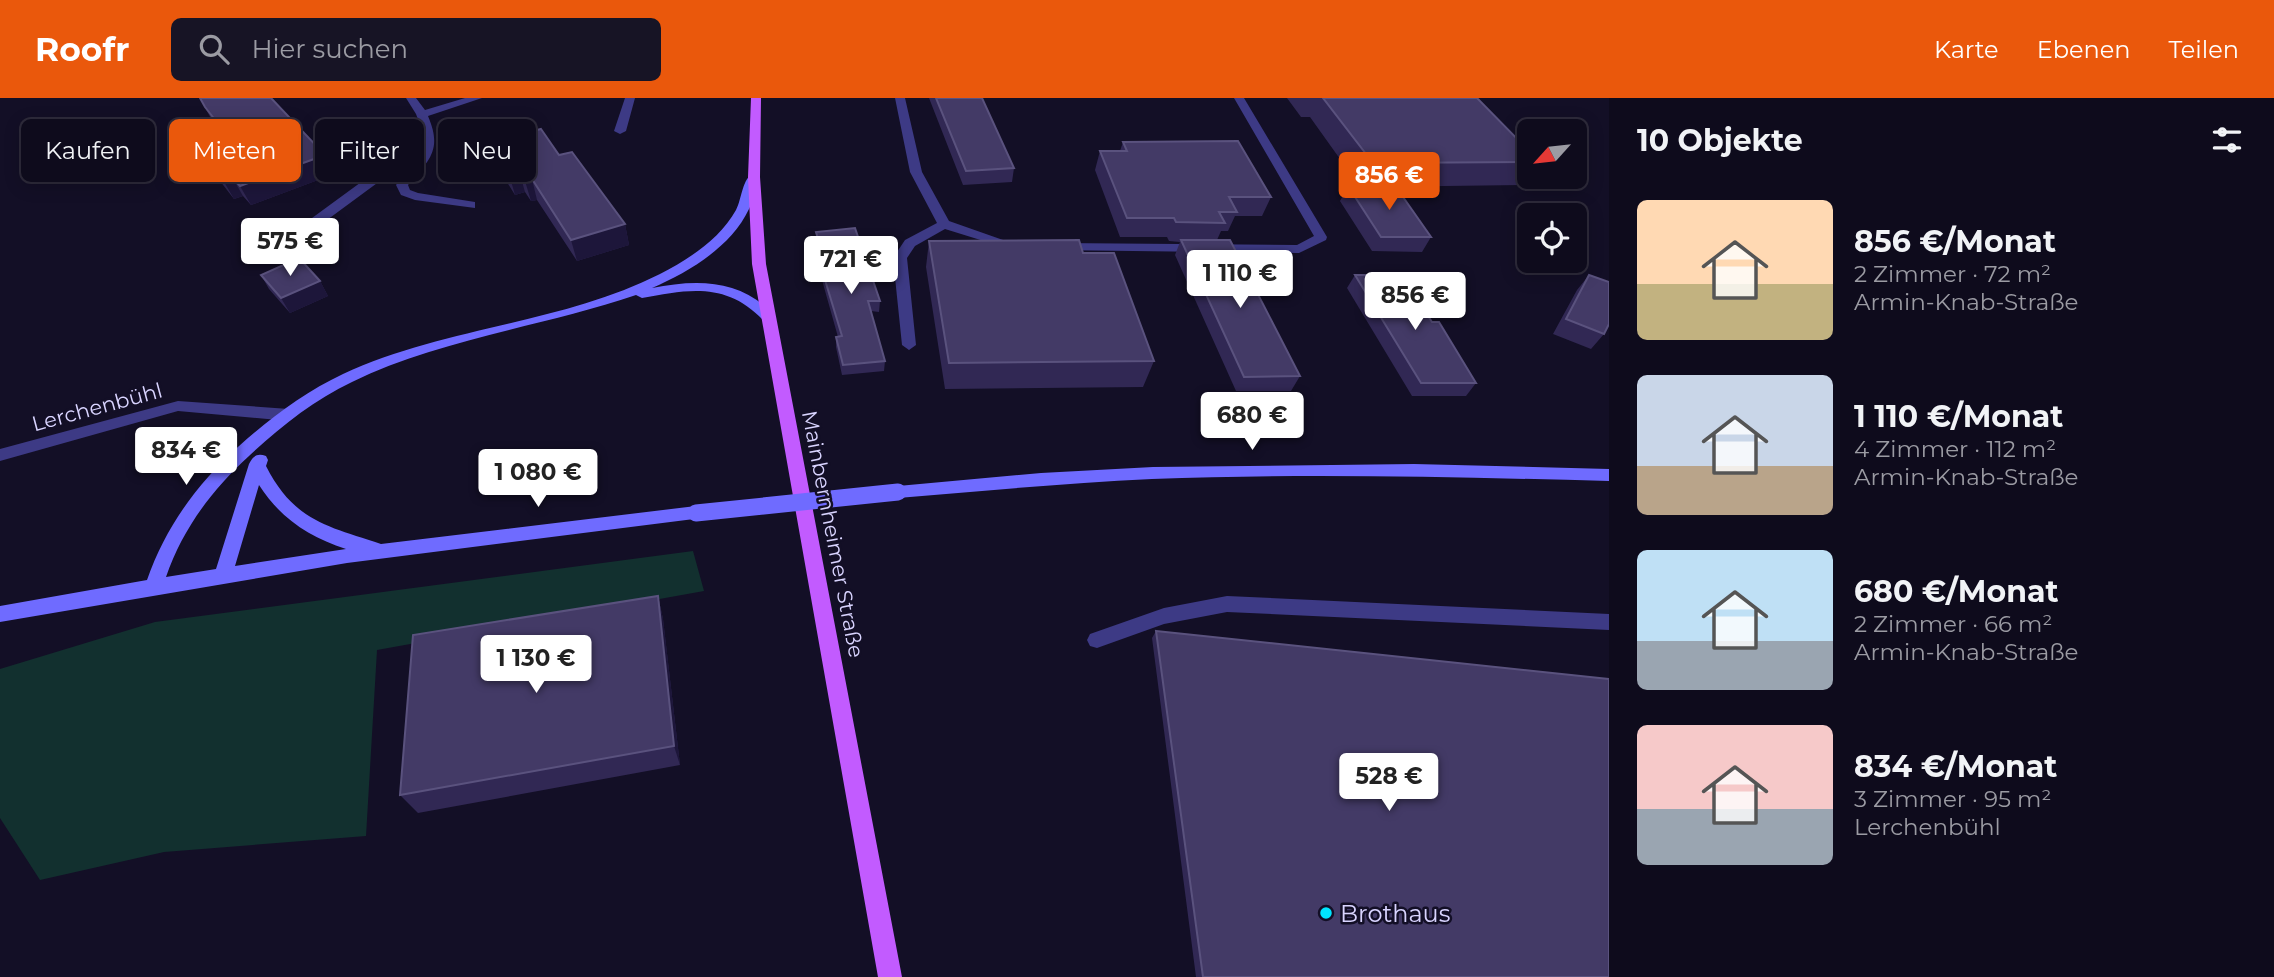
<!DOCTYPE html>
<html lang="de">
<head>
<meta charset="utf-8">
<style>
  body { margin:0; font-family:Montserrat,sans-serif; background:#171425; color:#f1f3f6; height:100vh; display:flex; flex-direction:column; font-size:26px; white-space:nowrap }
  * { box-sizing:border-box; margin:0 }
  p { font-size:23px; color:#9b9ba3 }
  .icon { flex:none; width:38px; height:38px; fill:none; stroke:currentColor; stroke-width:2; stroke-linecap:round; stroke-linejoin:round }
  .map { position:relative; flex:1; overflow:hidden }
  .details { display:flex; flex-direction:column; background:#0e0b1c; width:665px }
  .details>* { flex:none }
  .hud { position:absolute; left:21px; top:21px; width:665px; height:63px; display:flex; gap:14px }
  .needle { width:46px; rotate:243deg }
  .fabs { position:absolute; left:1517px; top:21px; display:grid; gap:14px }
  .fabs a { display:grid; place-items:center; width:70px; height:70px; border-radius:10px; background:#0e0b1c; box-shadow:0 4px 18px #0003,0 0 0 2px #2e2b3b; font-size:35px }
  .price { position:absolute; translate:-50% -60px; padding:0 16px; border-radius:7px; background:#fff; color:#222; font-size:23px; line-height:46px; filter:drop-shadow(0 2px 4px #0008) }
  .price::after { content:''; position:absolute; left:50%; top:42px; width:21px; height:16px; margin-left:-10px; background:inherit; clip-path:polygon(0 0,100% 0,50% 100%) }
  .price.selected { background:#ea580c; color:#fff }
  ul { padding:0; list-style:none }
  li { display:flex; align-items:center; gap:21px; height:175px; padding:0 28px }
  li span { display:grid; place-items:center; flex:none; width:196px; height:140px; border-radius:10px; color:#555 }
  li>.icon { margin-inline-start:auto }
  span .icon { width:84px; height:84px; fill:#fffc; stroke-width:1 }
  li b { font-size:30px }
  h2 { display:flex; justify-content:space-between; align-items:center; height:84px; padding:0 28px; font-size:30px }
  .pill { padding:0 24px; border-radius:10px; background:#0e0b1c; box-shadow:0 4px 18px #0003,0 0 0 2px #2e2b3b; font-size:24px; line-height:63px }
  .pill.selected { background:#ea580c; color:#fff }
  header { display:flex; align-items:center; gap:42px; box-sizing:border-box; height:98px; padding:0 35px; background:#ea580c; color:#fff }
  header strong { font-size:33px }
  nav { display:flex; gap:38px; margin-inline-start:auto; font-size:24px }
  .search { width:490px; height:63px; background:#171425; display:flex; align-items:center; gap:18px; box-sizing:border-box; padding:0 24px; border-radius:10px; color:#9b9ba3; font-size:26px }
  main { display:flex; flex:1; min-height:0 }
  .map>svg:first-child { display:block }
</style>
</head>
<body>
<header>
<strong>Roofr</strong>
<div class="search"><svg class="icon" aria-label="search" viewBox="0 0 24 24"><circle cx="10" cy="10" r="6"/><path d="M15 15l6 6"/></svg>Hier suchen</div>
<nav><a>Karte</a><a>Ebenen</a><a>Teilen</a></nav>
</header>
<main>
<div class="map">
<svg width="1609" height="879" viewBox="0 0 1609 879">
  <rect width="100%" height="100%" fill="#130f26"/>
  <path fill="#12302f" d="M 693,453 L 704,493 L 377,552 L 366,738 L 164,754 L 40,782 L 0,720 L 0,571 L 155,524 Z"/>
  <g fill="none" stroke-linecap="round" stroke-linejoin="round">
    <path fill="#3d3a85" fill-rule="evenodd" d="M 406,0 L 416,0 L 425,12 L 465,0 L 482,0 L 428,18 C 442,51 431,61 408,87 L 410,92 L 418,95 L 475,104 L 475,110 L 415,102 L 401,97 L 396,87 L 422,52 L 293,147 L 289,165 L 279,165 L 277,162 L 282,142 L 424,38 L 416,16 Z
      M 625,0 L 635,0 L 626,33 L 620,36 L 614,33 Z
      M 1227,498 L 1609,516 L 1609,532 L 1227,514 L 1164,526 L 1097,550 L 1090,548 L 1087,542 L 1090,536 L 1164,510 Z"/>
    <path fill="#3d3a85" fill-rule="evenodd" d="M 895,0 L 905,0 L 922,74 L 949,123 L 1023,149 L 1016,153 L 945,131 L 915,148 L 907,160 L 916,247 L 909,252 L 902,247 L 893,160 L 905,142 L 937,125 L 910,74 Z
      M 1234,0 L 1244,0 L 1327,139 L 1326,142 L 1299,155 L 1053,152 L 1053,146 L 1058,145 L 1297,147 L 1314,138 Z
      M 178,303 L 289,311 L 297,317 L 289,323 L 178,313 L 0,363 L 0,351 Z"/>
    <path fill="#6f6bff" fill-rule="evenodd" d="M 754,75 L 760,79 C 756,89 754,101 749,111 C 731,149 689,174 652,190 C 697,181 740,181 773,216 L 773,222 L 763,222 C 727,184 689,191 642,200 L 636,197 C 545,228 437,242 352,284 C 314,302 280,329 249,358 C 212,392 183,430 166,479 L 216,471 L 249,366 C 253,358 257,355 266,358 L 268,362 L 266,368 C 294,423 327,428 381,446 L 696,408 L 702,410 L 705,415 L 702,420 L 347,465 L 0,524 L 0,508 L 147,482 C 166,428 197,386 239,348 C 270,320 305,294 343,276 C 444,229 561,226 660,176 C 689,161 720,141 736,112 C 742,101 742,80 754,75 ZM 259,387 C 280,420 309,439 346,451 L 235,468 Z
      M 1414,366 L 1609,371 L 1609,383 C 1457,379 1304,375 1152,381 C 1067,385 983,393 898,400 L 892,399 L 890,394 L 892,389 L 898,388 L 1041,375 L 1153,369 Z"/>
    <path fill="#c25bff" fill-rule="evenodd" d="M 751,0 L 761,0 L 760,79 L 766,166 L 902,879 L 878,879 L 752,166 L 748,79 Z"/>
    <path stroke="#6f6bff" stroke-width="17" d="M 696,415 L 898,394"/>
  </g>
  <path fill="#312854" d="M 200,0 L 272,1 L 325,57 L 334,76 L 251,107 L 243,98 L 234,101 L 199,56 L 187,37 L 215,28 Z
    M 929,0 L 982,0 L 1014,70 L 1012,84 L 963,87 Z
    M 1287,0 L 1477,0 L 1530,54 L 1530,77 L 1522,87 L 1368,89 L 1431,139 L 1422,154 L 1372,153 L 1340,103 L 1348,88 L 1360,89 L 1310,19 L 1301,19 Z
    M 489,44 L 559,57 L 625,126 L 629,147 L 577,163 L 537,102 L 531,103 L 525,94 L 515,97 L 495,65 Z
    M 1123,44 L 1271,99 L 1262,118 L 1235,118 L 1228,133 L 1221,133 L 1217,142 L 1300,278 L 1291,293 L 1236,293 L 1175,157 L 1180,144 L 1169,143 L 1167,139 L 1120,139 L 1095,72 L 1100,53 L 1120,53 Z
    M 816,134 L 880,203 L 879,214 L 871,213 L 885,263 L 884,273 L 842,277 L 836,249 L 836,239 L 838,239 L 822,182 L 822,172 L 824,172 L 816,144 Z
    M 929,143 L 1083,155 L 1154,263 L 1143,289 L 945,291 L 926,169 Z
    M 261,177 L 320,183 L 328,198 L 290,215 L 269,191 Z
    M 1355,177 L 1414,206 L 1432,224 L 1476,285 L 1466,298 L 1412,298 L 1347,190 Z
    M 1589,177 L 1604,236 L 1591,251 L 1553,236 L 1577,192 Z
    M 658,498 L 663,521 L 680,667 L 418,715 L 400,697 Z
    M 1156,533 L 1609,879 L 1196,879 L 1152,540 Z"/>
  <path fill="#1d163a" d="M 325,57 L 334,76 L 251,107 L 240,88 Z
    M 519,73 L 525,94 L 515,97 L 509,76 Z
    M 232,79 L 243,98 L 234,101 L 223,82 Z
    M 532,81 L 537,102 L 531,103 L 525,83 Z
    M 625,126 L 629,147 L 577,163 L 571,142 Z
    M 320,183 L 328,198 L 290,215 L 281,200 Z
    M 658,498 L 663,521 L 680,667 L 674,648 Z"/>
  <path fill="#433a66" stroke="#5a527e" stroke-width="2" d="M 200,0 L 271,0 L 325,57 L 240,88 L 232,79 L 223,82 L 187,37 L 219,27 L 205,9 Z
    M 936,0 L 982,0 L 1014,70 L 966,73 Z
    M 1323,0 L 1477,0 L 1530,54 L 1530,64 L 1373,65 Z
    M 541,31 L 559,57 L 572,54 L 625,126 L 571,142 L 532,81 L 525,83 L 519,73 L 509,76 L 489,44 Z
    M 1238,43 L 1271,99 L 1229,99 L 1237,114 L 1219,114 L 1225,125 L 1176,124 L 1174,120 L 1127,120 L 1100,53 L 1127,53 L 1123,44 Z
    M 1348,88 L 1396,89 L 1431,139 L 1381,139 Z
    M 855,130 L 880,203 L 868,203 L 885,263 L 843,267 L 836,239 L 842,238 L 822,172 L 827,171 L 816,134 Z
    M 1079,142 L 1083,155 L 1114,155 L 1154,263 L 949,265 L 929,143 Z
    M 1181,142 L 1230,142 L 1300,278 L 1244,279 Z
    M 299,160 L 320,183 L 281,200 L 261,177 Z
    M 1355,177 L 1396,177 L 1414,206 L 1420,206 L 1432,224 L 1439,224 L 1476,285 L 1421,285 Z
    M 1589,177 L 1609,184 L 1609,226 L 1604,236 L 1566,221 Z
    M 658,498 L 674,648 L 400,697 L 413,537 Z
    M 1156,533 L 1609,581 L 1609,879 L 1203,879 Z"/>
  <circle fill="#00e5ff" stroke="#130f26" stroke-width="2.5" cx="1326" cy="815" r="7"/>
  <g text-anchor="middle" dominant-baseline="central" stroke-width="5" stroke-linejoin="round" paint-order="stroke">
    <g font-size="21" fill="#d9d4ff" stroke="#130f26">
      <text transform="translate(97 309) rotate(-15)">Lerchenbühl</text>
      <text transform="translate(833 436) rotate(79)">Mainbernheimer Straße</text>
    </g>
    <g font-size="24" fill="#d9d4ff" stroke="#130f26" text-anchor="start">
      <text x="1340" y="815">Brothaus</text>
    </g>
  </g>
</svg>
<div class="fabs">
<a><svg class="needle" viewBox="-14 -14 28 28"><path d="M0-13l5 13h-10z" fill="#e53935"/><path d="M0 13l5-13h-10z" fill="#9b9ba3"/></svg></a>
<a><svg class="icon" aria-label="locate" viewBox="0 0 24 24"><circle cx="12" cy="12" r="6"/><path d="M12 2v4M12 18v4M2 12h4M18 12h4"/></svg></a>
</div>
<b class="price selected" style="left:1389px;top:114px">856 €</b>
<b class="price" style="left:290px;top:180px">575 €</b>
<b class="price" style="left:851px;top:198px">721 €</b>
<b class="price" style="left:1240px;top:212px">1 110 €</b>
<b class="price" style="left:1415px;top:234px">856 €</b>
<b class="price" style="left:1252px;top:354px">680 €</b>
<b class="price" style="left:186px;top:389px">834 €</b>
<b class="price" style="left:538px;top:411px">1 080 €</b>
<b class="price" style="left:536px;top:597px">1 130 €</b>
<b class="price" style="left:1389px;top:715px">528 €</b>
<div class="hud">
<a class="pill">Kaufen</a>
<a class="pill selected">Mieten</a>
<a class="pill">Filter</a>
<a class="pill">Neu</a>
</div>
</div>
<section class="details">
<h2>10 Objekte<svg class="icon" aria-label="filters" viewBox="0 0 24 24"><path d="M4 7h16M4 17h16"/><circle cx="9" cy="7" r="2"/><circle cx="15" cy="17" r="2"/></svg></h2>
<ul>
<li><span style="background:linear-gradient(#ffd9b3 60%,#c2b280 0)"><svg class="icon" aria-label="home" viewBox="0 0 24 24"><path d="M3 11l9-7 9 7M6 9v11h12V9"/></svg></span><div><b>856 €/Monat</b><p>2 Zimmer · 72 m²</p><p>Armin-Knab-Straße</p></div></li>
<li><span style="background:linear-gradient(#c9d6e8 65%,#b9a48a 0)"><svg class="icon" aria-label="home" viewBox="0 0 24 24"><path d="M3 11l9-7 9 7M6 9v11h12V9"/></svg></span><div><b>1 110 €/Monat</b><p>4 Zimmer · 112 m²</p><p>Armin-Knab-Straße</p></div></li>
<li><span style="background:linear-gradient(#bfe0f5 65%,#9aa5b1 0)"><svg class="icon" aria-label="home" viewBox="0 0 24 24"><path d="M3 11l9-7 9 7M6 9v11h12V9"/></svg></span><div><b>680 €/Monat</b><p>2 Zimmer · 66 m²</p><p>Armin-Knab-Straße</p></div></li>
<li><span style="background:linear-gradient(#f6c9c9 60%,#9aa5b1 0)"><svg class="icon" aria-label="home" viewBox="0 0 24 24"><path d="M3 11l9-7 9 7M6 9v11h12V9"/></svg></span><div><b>834 €/Monat</b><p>3 Zimmer · 95 m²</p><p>Lerchenbühl</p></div></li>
</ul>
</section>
</main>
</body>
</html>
